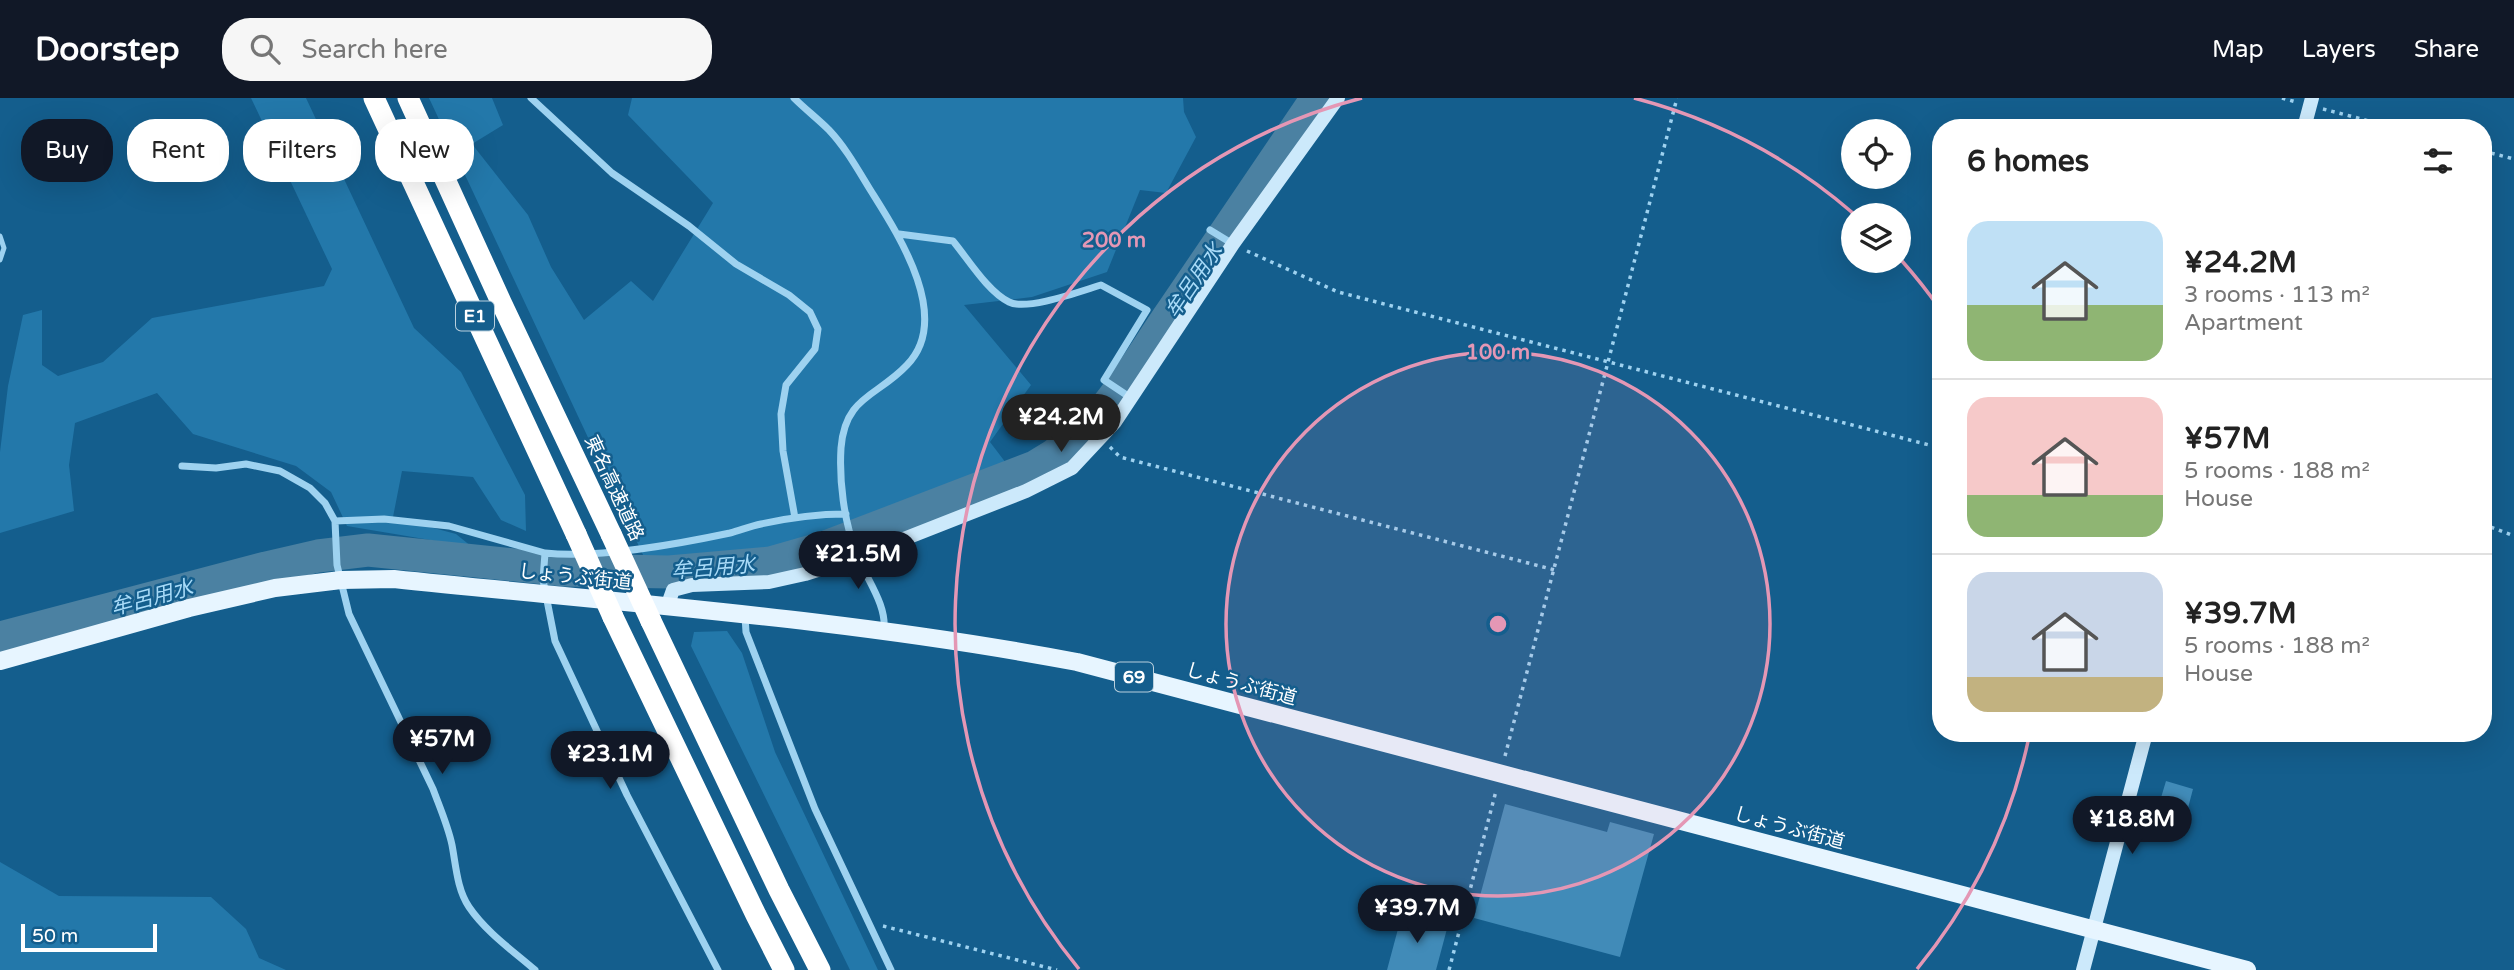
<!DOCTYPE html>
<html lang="en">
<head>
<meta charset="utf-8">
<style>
  body { margin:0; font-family:"Varela Round","Noto Sans JP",sans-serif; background:#f6f6f6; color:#222; height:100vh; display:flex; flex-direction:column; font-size:26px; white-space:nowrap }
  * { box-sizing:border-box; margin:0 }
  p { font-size:23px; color:#767676 }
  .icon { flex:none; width:38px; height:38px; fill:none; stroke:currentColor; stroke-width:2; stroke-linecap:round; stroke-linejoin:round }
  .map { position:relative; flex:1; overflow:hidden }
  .side { position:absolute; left:1932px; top:21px; width:560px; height:623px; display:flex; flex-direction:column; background:#fff; border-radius:28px; box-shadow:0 7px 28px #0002 }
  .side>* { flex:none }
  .top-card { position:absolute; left:21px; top:21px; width:665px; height:63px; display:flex; gap:14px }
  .tools { position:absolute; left:1841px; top:21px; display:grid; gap:14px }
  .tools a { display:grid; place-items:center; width:70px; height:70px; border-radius:50%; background:#fff; box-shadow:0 7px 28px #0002; font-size:35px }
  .scale { position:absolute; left:21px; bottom:18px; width:136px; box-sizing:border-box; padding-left:7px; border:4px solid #fff; border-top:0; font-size:19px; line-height:24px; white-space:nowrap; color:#fff; -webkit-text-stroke:5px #145e8d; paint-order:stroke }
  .price { position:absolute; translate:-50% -60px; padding:0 16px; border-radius:24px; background:#111827; color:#fff; font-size:23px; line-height:46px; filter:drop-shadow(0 2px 4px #0008) }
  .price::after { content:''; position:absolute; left:50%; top:42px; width:21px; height:16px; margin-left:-10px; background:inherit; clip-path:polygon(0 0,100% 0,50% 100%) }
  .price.current { background:#222; color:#fff }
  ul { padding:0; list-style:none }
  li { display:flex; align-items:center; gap:21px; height:175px; padding:0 35px }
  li+li { border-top:2px solid #e0e0e0 }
  li span { display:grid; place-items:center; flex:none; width:196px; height:140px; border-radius:21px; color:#555 }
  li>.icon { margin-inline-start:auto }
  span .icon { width:84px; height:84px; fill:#fffc; stroke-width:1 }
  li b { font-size:30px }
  h2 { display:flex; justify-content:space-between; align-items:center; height:84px; padding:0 35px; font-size:30px }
  .pill { padding:0 24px; border-radius:28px; background:#fff; box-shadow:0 7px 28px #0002; font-size:24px; line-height:63px }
  .pill.current { background:#111827; color:#fff }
  header { display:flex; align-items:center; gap:42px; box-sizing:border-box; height:98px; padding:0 35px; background:#111827; color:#fff }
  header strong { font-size:33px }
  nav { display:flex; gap:38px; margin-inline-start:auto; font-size:24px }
  .search { width:490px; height:63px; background:#f6f6f6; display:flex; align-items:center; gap:18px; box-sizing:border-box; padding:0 24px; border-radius:28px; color:#767676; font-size:26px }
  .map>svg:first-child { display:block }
</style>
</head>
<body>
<header>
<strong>Doorstep</strong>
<div class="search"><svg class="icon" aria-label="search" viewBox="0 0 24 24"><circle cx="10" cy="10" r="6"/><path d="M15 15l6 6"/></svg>Search here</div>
<nav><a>Map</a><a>Layers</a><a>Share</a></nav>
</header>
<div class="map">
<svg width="2514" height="872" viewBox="0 0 2514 872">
  <rect width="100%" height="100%" fill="#145e8d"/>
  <path fill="#2378aa" d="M 251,0 L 306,0 L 414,230 L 461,274 L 525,397 L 526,433 L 501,422 L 473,379 L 402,373 L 393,419 L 456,436 L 472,449 L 347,428 L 331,394 L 296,368 L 193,336 L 157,295 L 75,325 L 69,367 L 74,413 L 0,435 L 0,354 L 8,288 L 23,217 L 42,212 L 42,267 L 58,278 L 103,264 L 152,220 L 324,188 L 332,171 Z
    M 429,0 L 492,0 L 503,27 L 472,46 L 528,117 L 551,169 L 584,222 L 631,183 L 653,203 L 713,105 L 628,17 L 632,0 L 1183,0 L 1184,14 L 1196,39 L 1166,95 L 1140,92 L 1107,174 L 1032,199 L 964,207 L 1031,287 L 990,344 L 1009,369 C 950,390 892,413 832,432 C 771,452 708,472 644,459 Z
    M 727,533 L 742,555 L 775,654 L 878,872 L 850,872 L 691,548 L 694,534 Z
    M 0,764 L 59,798 L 211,799 L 246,831 L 259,860 L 286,872 L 0,872 Z"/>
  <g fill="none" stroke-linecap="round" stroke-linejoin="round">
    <path stroke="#4b81a2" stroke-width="33" d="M 0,540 L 266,470 L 318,458 L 368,452 L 564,472 L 669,474 L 770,465 L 826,449 L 1035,369 C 1105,330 1130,274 1174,211 C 1222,141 1269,70 1317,0"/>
  </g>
  <path fill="#418bb8" d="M 2166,683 L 2193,691 L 2188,710 L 2160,703 Z
    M 1505,706 L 1607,734 L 1610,724 L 1654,736 L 1620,859 L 1474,820 Z
    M 1402,816 L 1448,827 L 1436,872 L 1387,872 Z"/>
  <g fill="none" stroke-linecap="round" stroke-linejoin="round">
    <path stroke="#9ed2f0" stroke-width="3.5" stroke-dasharray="3.5 5" stroke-linecap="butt" d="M 2282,0 L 2296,4
      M 2323,11 L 2396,30
      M 2483,53 L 2514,61
      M 1247,153 L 1338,194 L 1941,350
      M 1110,349 L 1120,359 L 1555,472
      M 2483,426 L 2514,438
      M 1505,658 L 1677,0
      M 883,828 L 1057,872
      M 1449,872 L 1496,693"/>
    <path stroke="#9ed2f0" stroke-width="5" d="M 0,138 L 4,150 L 0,162"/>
    <path stroke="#9ed2f0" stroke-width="7" d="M 531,0 L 612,75 L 689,128 L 736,166 L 789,197 L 810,214 L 818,231 L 815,251 L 786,287 L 781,316 L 783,353 L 795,420
      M 794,0 C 805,11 818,21 829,32 C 846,50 858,72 871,93 C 898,136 953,220 907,267 C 877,299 845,298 841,350 C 839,383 844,423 856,454 C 865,480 887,505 884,533
      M 1210,132 L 1228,143
      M 899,136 L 953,143 C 968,161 988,194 1009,204 C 1027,213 1081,193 1101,187 L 1147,212 L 1104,282 L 1131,300
      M 182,368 L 216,370 L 246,366 L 280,373 L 310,390 L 325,405 L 335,423 L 337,467 L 349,516 L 433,691 C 440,710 448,728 452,747 C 456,768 457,791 469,809 C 486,834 513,853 535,872
      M 335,423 L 384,421 L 449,428 L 545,455
      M 745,518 L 746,534 L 815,711 L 891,872
      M 718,872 L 627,697 L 555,543 L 543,482 L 545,455 C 597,461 678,446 730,435 C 741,432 751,428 761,426 C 788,420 818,416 846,416"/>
    <path stroke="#cce9fb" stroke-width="14" d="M 2304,30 L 2312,0
      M 667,509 L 673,492 L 692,487 L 769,484 L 805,476 L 858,459 L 1026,393 L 1072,370 L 1115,324 L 1233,146 L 1338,0
      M 2083,872 L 2146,635"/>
    <path stroke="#e7f5ff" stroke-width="18" d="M 0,563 L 189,510 L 275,490 L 341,482 L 394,481 C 622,505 852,521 1077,564 L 2247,872"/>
    <path stroke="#fff" stroke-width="21" d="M 374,0 L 576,436
      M 408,0 L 501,204 L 611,436
      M 613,519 L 756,817 L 784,872
      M 651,523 L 779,792 L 820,872"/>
    <path stroke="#fff" stroke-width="21" d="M 576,436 L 613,519
      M 611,436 L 651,523"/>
  </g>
  <circle cx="1498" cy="526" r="272" fill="#e497b5" fill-opacity=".12"/>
  <g fill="none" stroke="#e497b5" stroke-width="3.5">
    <circle cx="1498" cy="526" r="272"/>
    <path d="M2029 639A543 543 0 0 1 1917 871M1079 871A543 543 0 0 1 1362 0M1634 0A543 543 0 0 1 1854 116M1902 163A543 543 0 0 1 1940 211"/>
  </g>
  <g text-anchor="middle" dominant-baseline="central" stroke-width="5" stroke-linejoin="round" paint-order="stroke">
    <g fill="#145e8d" stroke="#b8cfdd" stroke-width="2">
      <rect x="456" y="203.5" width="38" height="29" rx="5"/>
      <rect x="1115" y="564.5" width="38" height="29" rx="5"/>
    </g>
    <g font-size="18" font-weight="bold" fill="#fff">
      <text x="475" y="218">E1</text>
      <text x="1134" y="579">69</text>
    </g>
    <g font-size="19" fill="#fff" stroke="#145e8d">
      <text transform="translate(614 390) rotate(65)">東名高速道路</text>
      <text transform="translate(575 479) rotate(6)">しょうぶ街道</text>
      <text transform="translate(1241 586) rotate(15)">しょうぶ街道</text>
      <text transform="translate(1789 730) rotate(15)">しょうぶ街道</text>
    </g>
    <g font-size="21" font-style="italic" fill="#a9dbf8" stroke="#145e8d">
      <text transform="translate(1194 183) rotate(-56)">牟呂用水</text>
      <text transform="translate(713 470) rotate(-5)">牟呂用水</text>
      <text transform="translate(152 500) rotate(-15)">牟呂用水</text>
    </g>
  </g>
  <circle cx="1498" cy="526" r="10" fill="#e497b5" stroke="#145e8d" stroke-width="3.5"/>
  <g font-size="21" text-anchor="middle" font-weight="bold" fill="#e497b5" stroke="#145e8d" stroke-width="5" stroke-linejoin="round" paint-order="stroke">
    <text x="1114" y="149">200 m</text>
    <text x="1498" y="261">100 m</text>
  </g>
</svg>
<div class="tools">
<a><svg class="icon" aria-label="locate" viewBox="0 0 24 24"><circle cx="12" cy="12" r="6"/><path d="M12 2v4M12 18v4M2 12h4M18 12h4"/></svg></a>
<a><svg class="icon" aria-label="layers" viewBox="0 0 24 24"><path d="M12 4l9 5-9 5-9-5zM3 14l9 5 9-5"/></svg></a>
</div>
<div class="scale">50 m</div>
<b class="price current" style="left:1061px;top:356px">¥24.2M</b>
<b class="price" style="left:858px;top:493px">¥21.5M</b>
<b class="price" style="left:442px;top:678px">¥57M</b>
<b class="price" style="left:610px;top:693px">¥23.1M</b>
<b class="price" style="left:2132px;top:758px">¥18.8M</b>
<b class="price" style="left:1417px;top:847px">¥39.7M</b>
<div class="top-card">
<a class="pill current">Buy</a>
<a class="pill">Rent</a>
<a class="pill">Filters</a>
<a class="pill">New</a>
</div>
<section class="side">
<h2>6 homes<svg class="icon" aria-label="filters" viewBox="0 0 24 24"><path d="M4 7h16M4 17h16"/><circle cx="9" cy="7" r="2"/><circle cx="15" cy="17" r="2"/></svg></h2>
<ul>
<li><span style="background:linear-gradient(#bfe0f5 60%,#8fb573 0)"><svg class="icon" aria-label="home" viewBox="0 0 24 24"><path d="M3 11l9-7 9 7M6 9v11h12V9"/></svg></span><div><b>¥24.2M</b><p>3 rooms · 113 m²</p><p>Apartment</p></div></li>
<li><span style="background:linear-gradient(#f6c9c9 70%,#8fb573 0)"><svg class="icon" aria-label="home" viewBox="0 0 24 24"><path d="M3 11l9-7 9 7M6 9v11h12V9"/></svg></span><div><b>¥57M</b><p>5 rooms · 188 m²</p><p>House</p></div></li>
<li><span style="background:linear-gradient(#c9d6e8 75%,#c2b280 0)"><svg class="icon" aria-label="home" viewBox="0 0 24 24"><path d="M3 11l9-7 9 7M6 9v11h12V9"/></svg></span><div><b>¥39.7M</b><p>5 rooms · 188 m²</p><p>House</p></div></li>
</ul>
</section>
</div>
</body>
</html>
